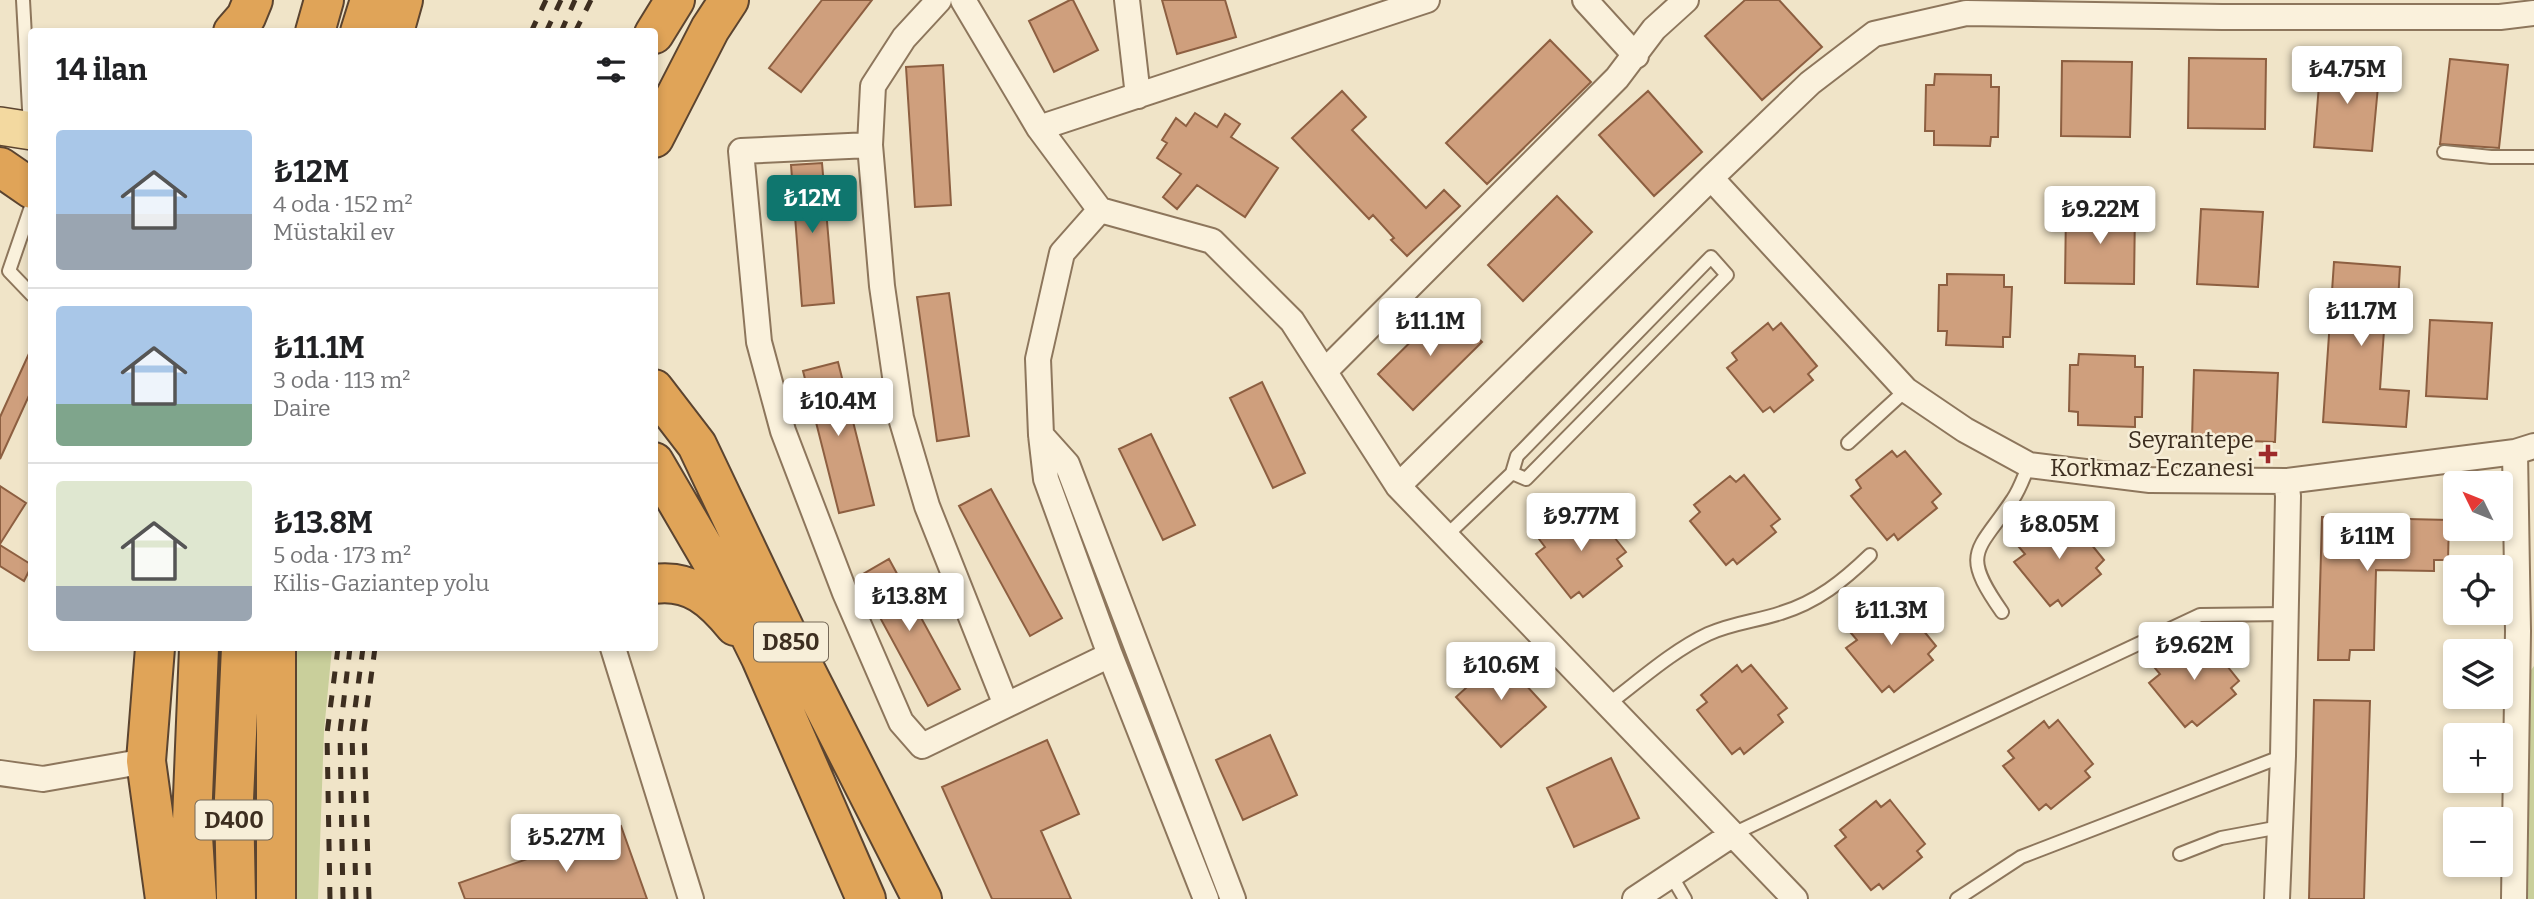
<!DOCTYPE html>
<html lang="tr">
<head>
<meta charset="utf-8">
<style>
  body { margin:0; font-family:Bitter,serif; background:#f6f6f6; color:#202124; height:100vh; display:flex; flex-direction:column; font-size:26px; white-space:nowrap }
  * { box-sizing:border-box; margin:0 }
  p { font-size:23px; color:#757577 }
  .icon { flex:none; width:38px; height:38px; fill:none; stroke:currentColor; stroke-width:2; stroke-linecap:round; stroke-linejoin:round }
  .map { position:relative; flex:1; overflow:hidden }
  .side { position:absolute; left:28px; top:28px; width:630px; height:623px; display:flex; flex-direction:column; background:#fff; border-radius:7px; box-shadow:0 4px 10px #0003 }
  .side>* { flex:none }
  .needle { width:46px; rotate:313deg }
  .fabs { position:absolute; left:2443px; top:471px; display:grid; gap:14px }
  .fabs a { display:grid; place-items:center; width:70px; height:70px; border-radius:7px; background:#fff; box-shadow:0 4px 10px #0003; font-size:35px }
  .price { position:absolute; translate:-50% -60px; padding:0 16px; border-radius:7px; background:#fff; color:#222; font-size:23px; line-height:46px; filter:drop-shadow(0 2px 4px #0008) }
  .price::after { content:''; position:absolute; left:50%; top:42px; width:21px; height:16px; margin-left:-10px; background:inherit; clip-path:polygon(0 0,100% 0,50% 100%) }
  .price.current { background:#0f766e; color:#fff }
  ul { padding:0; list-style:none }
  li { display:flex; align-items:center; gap:21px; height:175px; padding:0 28px }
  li+li { border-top:2px solid #e0e0e0 }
  li span { display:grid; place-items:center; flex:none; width:196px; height:140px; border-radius:7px; color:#555 }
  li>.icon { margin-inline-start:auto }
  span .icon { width:84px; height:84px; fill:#fffc; stroke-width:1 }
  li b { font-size:30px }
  h2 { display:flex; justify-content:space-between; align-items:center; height:84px; padding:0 28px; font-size:30px }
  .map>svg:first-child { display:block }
</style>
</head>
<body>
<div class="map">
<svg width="2534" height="899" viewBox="0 0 2534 899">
  <rect width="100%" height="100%" fill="#f0e4c8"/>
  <path fill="#c9cf9b" d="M 294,648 L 332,648 L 324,731 L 318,899 L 289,899 Z
    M 2534,666 L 2534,899 L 2528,899 L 2529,673 Z"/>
  <path fill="#cf9f7d" stroke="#8d5f41" stroke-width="2" d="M 822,0 L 872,0 L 801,92 L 769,68 Z
    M 1070,0 L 1073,0 L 1098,50 L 1054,72 L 1029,21 Z
    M 1162,0 L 1225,0 L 1236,37 L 1177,54 Z
    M 1745,0 L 1779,0 L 1822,47 L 1762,100 L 1705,36 Z
    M 1550,40 L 1591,82 L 1487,184 L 1446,143 Z
    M 2189,58 L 2266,59 L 2265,129 L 2188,128 Z
    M 2450,59 L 2508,65 L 2499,148 L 2440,144 Z
    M 2321,60 L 2380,65 L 2372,151 L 2314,147 Z
    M 2062,61 L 2132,62 L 2130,137 L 2061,136 Z
    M 943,65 L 951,205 L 915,207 L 906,67 Z
    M 1935,74 L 1991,75 L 1991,87 L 1999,87 L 1998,137 L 1991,137 L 1990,146 L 1934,145 L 1934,131 L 1925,131 L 1926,85 L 1934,85 Z
    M 1342,91 L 1366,117 L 1352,130 L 1426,208 L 1444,190 L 1460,206 L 1407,256 L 1391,240 L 1394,238 L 1373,215 L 1369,219 L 1292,138 Z
    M 1648,91 L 1702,152 L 1654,196 L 1599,135 Z
    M 1195,113 L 1217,127 L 1225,114 L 1240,124 L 1231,137 L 1278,168 L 1245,217 L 1197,185 L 1177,209 L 1163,197 L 1181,174 L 1157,158 L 1167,143 L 1162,140 L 1176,118 L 1186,126 Z
    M 822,163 L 834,303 L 802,306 L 791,165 Z
    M 1557,196 L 1592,232 L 1523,301 L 1488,265 Z
    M 2066,208 L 2135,209 L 2134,284 L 2065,283 Z
    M 2201,209 L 2263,212 L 2258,287 L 2197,284 Z
    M 2334,262 L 2400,267 L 2398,302 L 2386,301 L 2380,389 L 2409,391 L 2406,427 L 2323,422 Z
    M 1947,274 L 2004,275 L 2004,287 L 2012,287 L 2010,337 L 2003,337 L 2003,347 L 1946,345 L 1947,331 L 1938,331 L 1939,285 L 1947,285 Z
    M 949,293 L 969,436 L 937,441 L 917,297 Z
    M 1447,306 L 1482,342 L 1413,410 L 1378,374 Z
    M 2430,320 L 2492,323 L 2487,399 L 2426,396 Z
    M 1768,323 L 1773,330 L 1781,323 L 1817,366 L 1808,374 L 1813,380 L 1774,412 L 1770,407 L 1763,412 L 1727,368 L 1737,360 L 1732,353 Z
    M 32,347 L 32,389 L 0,459 L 0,417 Z
    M 2079,354 L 2135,356 L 2135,367 L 2143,367 L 2142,417 L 2135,417 L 2135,427 L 2078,425 L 2078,412 L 2069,411 L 2070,365 L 2078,365 Z
    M 838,362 L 874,505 L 839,513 L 803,371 Z
    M 2194,370 L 2278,373 L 2275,442 L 2192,439 Z
    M 1262,382 L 1305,473 L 1273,488 L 1230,398 Z
    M 1151,434 L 1195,525 L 1163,540 L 1119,449 Z
    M 1892,451 L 1897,457 L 1905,451 L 1941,494 L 1932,502 L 1937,508 L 1898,540 L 1894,534 L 1887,540 L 1851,496 L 1861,488 L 1856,480 Z
    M 1744,475 L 1780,519 L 1771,526 L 1776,532 L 1737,564 L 1733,559 L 1726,565 L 1690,521 L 1700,512 L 1694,505 L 1730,476 L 1736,482 Z
    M 0,486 L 26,503 L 0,544 Z
    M 991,489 L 1062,618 L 1030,636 L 959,506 Z
    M 1591,508 L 1626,552 L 1617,559 L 1622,566 L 1583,597 L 1579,592 L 1571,598 L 1536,554 L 1545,547 L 1539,539 L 1577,509 L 1581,515 Z
    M 2055,517 L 2060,524 L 2069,517 L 2104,560 L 2096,568 L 2101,574 L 2062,606 L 2058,600 L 2050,606 L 2014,562 L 2025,554 L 2019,547 Z
    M 2322,517 L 2449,520 L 2448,560 L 2434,560 L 2434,571 L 2376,570 L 2374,650 L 2350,650 L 2349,660 L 2318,660 Z
    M 0,545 L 32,565 L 24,581 L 0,566 Z
    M 889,559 L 960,689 L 928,706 L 858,577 Z
    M 1887,603 L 1892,610 L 1901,603 L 1936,646 L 1928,654 L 1933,660 L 1894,692 L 1889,686 L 1882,692 L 1846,648 L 1857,640 L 1851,633 Z
    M 2204,637 L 2239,681 L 2231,688 L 2236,694 L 2197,726 L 2192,721 L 2185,727 L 2149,683 L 2160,674 L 2154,667 L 2190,638 L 2195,644 Z
    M 1500,657 L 1546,707 L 1501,747 L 1456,697 Z
    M 1737,665 L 1742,672 L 1751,665 L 1787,708 L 1778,715 L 1783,722 L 1744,754 L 1740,748 L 1732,754 L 1697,710 L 1707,702 L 1701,695 Z
    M 2314,700 L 2370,701 L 2364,899 L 2309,899 Z
    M 2058,720 L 2093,764 L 2085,771 L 2090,777 L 2051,809 L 2046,804 L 2039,810 L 2003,766 L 2014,758 L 2008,751 L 2044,721 L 2049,728 Z
    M 1270,735 L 1297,795 L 1243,820 L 1216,760 Z
    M 1047,740 L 1079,814 L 1041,831 L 1071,899 L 992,899 L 942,787 Z
    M 1611,758 L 1639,818 L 1574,847 L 1547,788 Z
    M 1890,800 L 1925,844 L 1917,851 L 1922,857 L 1883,889 L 1879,884 L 1871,890 L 1835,846 L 1846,837 L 1840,830 L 1876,801 L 1881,807 Z
    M 621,826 L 647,899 L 465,899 L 459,883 Z"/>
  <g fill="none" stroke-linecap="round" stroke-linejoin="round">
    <g stroke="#8d765c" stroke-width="16">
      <path id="lane" d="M 23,0 L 30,127
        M 2444,152 L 2491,157 L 2534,157
        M 32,204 L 9,271 L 32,295
        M 1848,443 L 1906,390
        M 1446,536 L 1512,473 L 1517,456 L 1711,257 L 1727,275 L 1526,479 L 1512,473
        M 2002,612 C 1959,551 1978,552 2013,499 C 2020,489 2024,476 2029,465
        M 1607,705 C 1639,681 1672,651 1708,634 C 1732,623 1757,621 1781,613 C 1817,602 1843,581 1870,555
        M 1733,834 L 2200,615 L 2287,614
        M 2180,854 L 2221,838 L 2280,827
        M 1671,875 L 1685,899
        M 1957,899 L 2021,857 L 2283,756"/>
    </g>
    <g stroke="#8d765c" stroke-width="28">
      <path id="street" d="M 939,0 L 904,38 L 873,86 L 870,145 L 882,286 L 901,418 L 927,506 L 1006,705
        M 963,0 L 1039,128 L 1100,210 L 1212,241 L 1292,321 L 1398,486 L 1795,899
        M 1127,0 L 1138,96
        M 1585,0 L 1636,56
        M 1039,128 L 1427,0
        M 870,145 L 741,151 L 759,342 L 783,431 L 845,593 L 901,722 L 922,746 L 1110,655
        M 1711,178 L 1906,390 L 1965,430 L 2029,465 L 2150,480 L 2286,481 L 2515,452
        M 1100,210 L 1062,253 L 1038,359 L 1041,435 L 1046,479 L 1110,655 L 1206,899
        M 1325,371 L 1617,78 L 1654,29 L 1686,0
        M 1041,435 L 1067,464 L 1233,899
        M 1398,486 L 1711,178 L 1810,83 L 1874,34 L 1966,13 L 2222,17 L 2500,17 L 2534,13
        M 613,648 L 691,899
        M 0,773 L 43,779 L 146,761
        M 1635,899 L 1733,834
        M 2277,899 L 2283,756 L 2288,496 L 2286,481
        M 2514,899 L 2518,631 L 2515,452 L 2534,446"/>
    </g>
    <g stroke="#5b4430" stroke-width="40">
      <path id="primary" d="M 0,126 L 32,131"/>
    </g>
    <g stroke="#5b4430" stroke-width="42">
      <path id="highway" d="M 233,32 L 246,17 L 253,0
        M 315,32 L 324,0
        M 360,32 L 370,0
        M 394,32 L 403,0
        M 654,34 L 675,0
        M 654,138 L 710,29 L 729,0
        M 0,167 L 32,189
        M 654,389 L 697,445 L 785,630 L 922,899
        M 654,462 L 721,577 L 761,658 L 866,899
        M 654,584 C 691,579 713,599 735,626
        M 155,648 L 146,761 L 165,899
        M 197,899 L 192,821 L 199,648
        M 236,899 L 234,799 L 241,648
        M 276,899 L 276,648"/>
    </g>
    <use href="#lane" stroke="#faf1dc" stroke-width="12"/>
    <use href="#street" stroke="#faf1dc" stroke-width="24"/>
    <use href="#primary" stroke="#f3d9a0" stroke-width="37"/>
    <use href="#highway" stroke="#e0a458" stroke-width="38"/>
    <path stroke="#3d2e20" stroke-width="5" stroke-dasharray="12 12" stroke-linecap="butt" d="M 531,32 L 546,0
      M 546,32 L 561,0
      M 561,32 L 575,0
      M 575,32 L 591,0
      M 330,899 L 327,734 L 338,648
      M 343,899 L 340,732 L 350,648
      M 356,899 L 352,731 L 363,648
      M 369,899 L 364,729 L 375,648"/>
  </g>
  <path fill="#9e2a2b" stroke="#f7eed8" stroke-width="2.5" d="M2264.5 443.5h7v7h7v7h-7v7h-7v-7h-7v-7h7z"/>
  <g text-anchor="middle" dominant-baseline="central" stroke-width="5" stroke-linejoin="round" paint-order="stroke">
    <g fill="#f7eed8" stroke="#756857" stroke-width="2">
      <rect x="754" y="622.5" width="74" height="39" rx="5"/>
      <rect x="195.5" y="800.5" width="77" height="39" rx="5"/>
    </g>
    <g font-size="23" font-weight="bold" fill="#3d2e20">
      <text x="791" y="642">D850</text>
      <text x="234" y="820">D400</text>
    </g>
    <g font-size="24" fill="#3d2e20" stroke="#f7eed8" text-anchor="end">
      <text x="2254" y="440">Seyrantepe<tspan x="2254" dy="28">Korkmaz Eczanesi</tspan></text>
    </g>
  </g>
</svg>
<div class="fabs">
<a><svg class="needle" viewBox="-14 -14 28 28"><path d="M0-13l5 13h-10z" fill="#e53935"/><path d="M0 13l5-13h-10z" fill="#757577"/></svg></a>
<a><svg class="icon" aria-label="locate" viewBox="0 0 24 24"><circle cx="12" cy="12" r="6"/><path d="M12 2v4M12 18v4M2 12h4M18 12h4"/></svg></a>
<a><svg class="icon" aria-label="layers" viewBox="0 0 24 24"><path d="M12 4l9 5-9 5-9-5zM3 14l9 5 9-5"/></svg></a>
<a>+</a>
<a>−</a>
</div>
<b class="price" style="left:2347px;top:106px">₺4.75M</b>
<b class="price current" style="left:812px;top:235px">₺12M</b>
<b class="price" style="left:2100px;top:246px">₺9.22M</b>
<b class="price" style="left:2361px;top:348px">₺11.7M</b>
<b class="price" style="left:1430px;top:358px">₺11.1M</b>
<b class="price" style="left:838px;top:438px">₺10.4M</b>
<b class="price" style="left:1581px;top:553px">₺9.77M</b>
<b class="price" style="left:2059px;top:561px">₺8.05M</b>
<b class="price" style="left:2367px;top:573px">₺11M</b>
<b class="price" style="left:909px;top:633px">₺13.8M</b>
<b class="price" style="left:1891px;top:647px">₺11.3M</b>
<b class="price" style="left:2194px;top:682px">₺9.62M</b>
<b class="price" style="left:1501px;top:702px">₺10.6M</b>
<b class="price" style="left:566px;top:874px">₺5.27M</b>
<section class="side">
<h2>14 ilan<svg class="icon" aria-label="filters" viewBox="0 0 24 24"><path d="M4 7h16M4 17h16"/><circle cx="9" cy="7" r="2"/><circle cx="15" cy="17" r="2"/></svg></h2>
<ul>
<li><span style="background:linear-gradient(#a9c7e8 60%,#9aa5b1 0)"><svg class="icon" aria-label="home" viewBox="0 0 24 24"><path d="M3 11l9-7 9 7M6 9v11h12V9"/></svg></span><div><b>₺12M</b><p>4 oda · 152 m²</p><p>Müstakil ev</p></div></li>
<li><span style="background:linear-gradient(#a9c7e8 70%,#7fa58c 0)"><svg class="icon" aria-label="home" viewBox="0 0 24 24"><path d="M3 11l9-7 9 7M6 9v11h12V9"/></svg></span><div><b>₺11.1M</b><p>3 oda · 113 m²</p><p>Daire</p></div></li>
<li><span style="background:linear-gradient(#dfe7d0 75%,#9aa5b1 0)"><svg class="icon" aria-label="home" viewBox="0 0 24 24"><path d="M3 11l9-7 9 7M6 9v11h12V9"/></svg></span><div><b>₺13.8M</b><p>5 oda · 173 m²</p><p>Kilis-Gaziantep yolu</p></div></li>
</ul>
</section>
</div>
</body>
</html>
